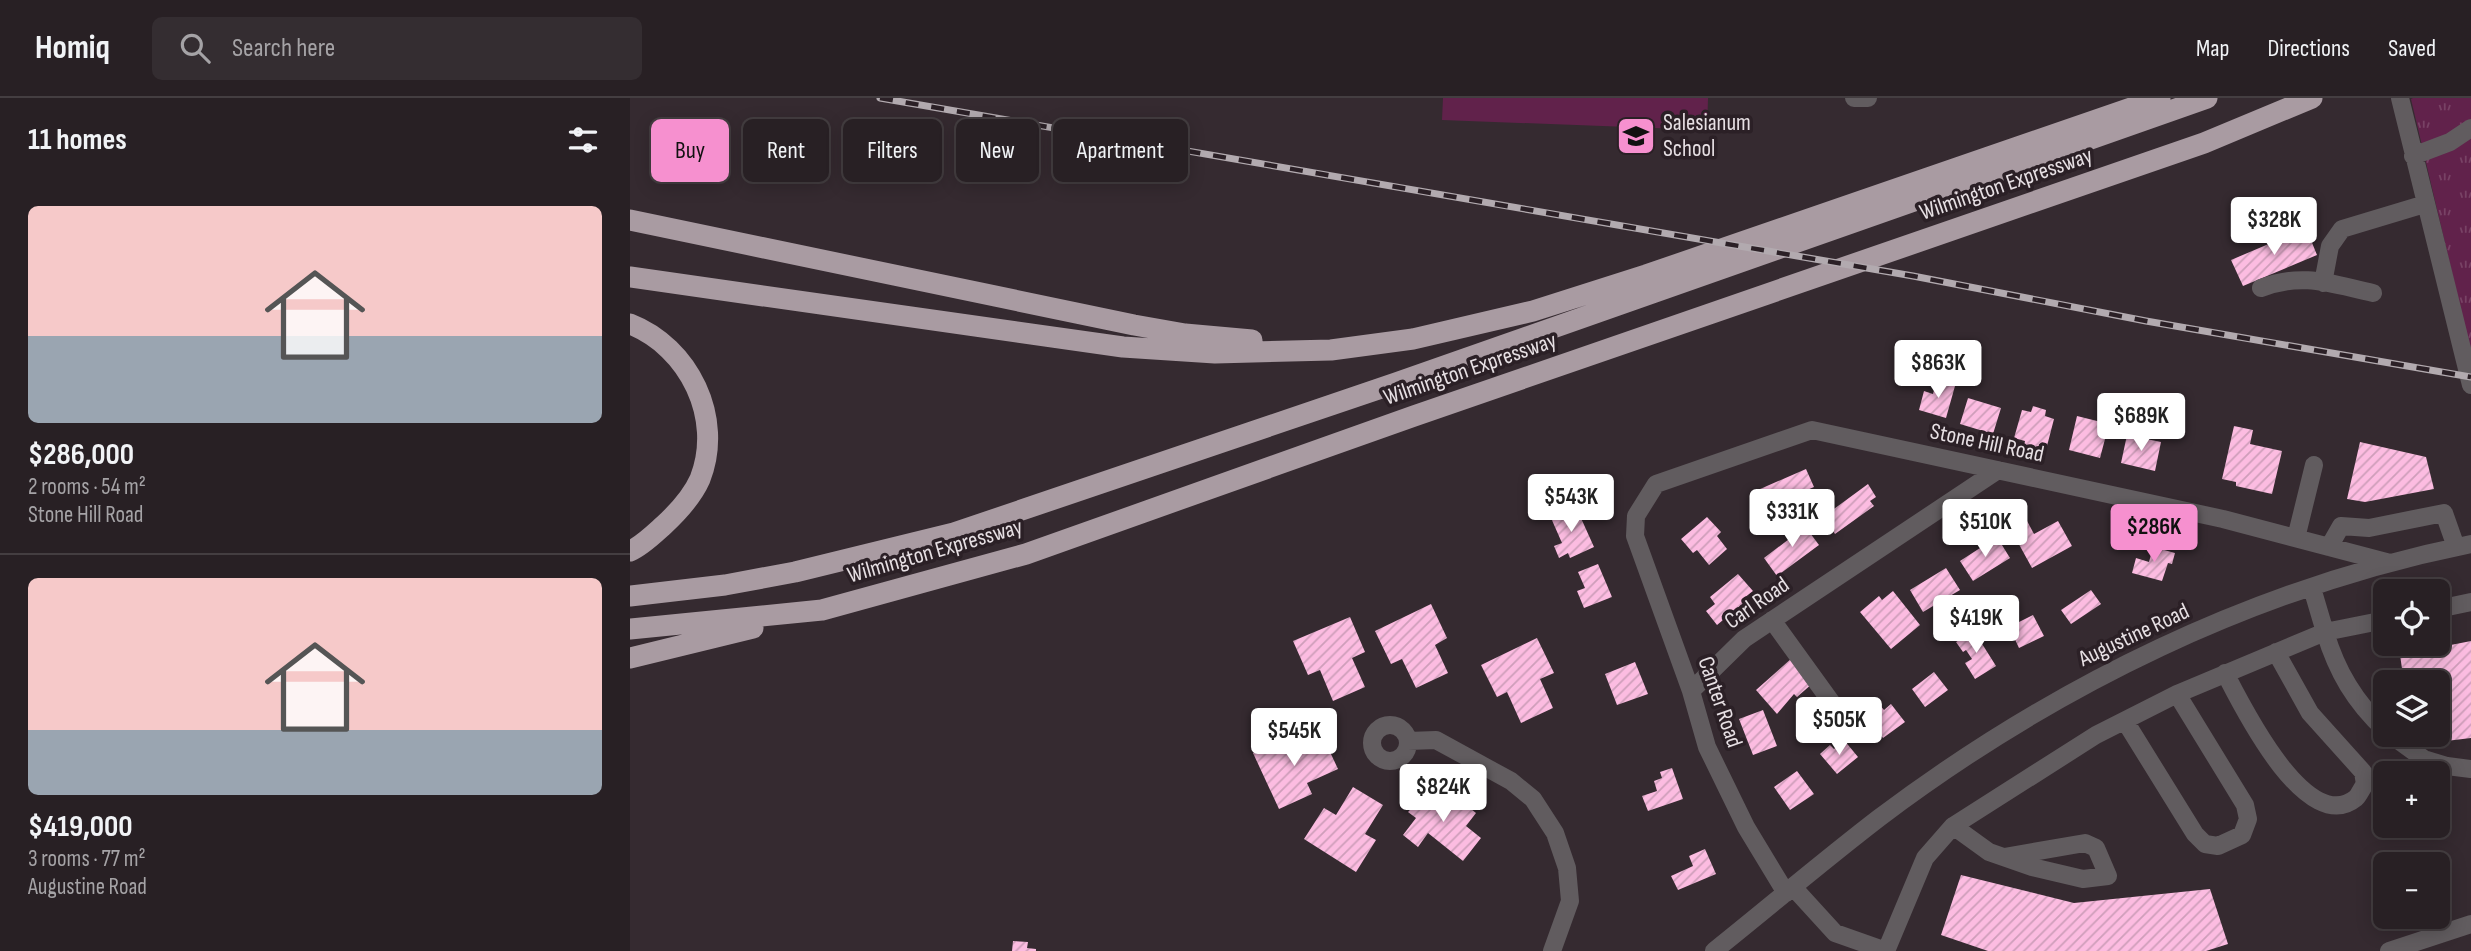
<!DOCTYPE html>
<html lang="en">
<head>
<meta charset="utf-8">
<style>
  body { margin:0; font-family:"Sofia Sans Condensed",sans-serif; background:#342d31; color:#f1f3f6; height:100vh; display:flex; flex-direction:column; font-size:26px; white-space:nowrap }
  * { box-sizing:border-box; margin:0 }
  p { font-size:23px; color:#a5a3a6 }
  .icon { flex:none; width:38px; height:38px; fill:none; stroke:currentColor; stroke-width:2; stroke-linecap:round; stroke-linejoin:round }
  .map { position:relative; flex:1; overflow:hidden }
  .details { display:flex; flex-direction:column; background:#282024; width:630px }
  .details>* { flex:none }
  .guide { position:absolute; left:21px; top:21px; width:665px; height:63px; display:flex; gap:14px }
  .tools { position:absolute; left:1743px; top:481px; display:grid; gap:14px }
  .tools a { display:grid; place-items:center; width:77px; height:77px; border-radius:10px; background:#282024; box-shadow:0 4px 18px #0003,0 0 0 2px #443e41; font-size:35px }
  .price { position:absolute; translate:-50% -60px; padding:0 16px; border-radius:7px; background:#fff; color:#222; font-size:23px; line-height:46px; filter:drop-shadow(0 2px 4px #0008) }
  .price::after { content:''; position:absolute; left:50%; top:42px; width:21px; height:16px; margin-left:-10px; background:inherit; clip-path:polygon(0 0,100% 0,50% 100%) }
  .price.selected { background:#f690cf; color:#111 }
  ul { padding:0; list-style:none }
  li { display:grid; align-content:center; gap:14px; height:371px; padding:0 28px }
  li+li { border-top:2px solid #443e41 }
  li span { display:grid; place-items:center; height:217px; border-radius:10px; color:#555 }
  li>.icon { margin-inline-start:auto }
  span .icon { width:126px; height:126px; fill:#fffc; stroke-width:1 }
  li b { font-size:30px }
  h2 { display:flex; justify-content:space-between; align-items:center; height:84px; padding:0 28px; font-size:30px }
  .chip { padding:0 24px; border-radius:10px; background:#282024; box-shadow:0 4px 18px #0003,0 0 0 2px #443e41; font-size:24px; line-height:63px }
  .chip.selected { background:#f690cf; color:#111 }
  header { display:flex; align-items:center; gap:42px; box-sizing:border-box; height:98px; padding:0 35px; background:#282024; border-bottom:2px solid #443e41 }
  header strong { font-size:33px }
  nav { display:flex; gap:38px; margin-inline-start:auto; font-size:24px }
  .search { width:490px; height:63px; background:#342d31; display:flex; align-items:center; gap:18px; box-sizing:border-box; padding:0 24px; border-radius:10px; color:#a5a3a6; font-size:26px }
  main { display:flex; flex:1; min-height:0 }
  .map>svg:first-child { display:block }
</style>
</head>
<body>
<header>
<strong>Homiq</strong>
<div class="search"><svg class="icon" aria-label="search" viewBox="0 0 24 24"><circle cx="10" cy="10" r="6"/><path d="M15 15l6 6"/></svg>Search here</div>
<nav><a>Map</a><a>Directions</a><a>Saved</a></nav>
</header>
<main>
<section class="details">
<h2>11 homes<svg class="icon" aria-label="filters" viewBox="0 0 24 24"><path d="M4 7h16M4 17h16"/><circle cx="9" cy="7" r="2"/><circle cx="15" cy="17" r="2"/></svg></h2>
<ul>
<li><span style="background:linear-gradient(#f6c9c9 60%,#9aa5b1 0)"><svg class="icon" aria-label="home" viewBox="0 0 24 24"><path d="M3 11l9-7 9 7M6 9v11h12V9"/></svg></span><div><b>$286,000</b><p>2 rooms · 54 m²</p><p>Stone Hill Road</p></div></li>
<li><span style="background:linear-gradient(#f6c9c9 70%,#9aa5b1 0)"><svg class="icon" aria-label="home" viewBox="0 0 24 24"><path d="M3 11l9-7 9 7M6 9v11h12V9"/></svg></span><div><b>$419,000</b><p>3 rooms · 77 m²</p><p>Augustine Road</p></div></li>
</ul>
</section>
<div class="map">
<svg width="1841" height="853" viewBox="0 0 1841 853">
  <defs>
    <pattern id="park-tufts" width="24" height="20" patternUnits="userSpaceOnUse" patternTransform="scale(1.75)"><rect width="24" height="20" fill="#61224b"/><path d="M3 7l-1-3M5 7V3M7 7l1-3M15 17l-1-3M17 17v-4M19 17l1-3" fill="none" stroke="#784265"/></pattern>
    <pattern id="building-hatch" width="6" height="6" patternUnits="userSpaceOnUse" patternTransform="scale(1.75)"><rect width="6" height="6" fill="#fcbce1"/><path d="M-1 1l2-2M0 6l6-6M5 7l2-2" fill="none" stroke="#ce9eba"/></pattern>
  </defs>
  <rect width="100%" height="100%" fill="#352a30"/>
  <path fill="url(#park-tufts)" d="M 1783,0 L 1841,0 L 1841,255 L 1781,1 Z"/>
  <path fill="#61224b" d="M 813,0 L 1078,0 L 1077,32 L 812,22 Z"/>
  <path fill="url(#building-hatch)" d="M 1676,130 L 1687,157 L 1613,188 L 1601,162 Z
    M 1306,283 L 1325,288 L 1316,320 L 1289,312 L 1294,293 L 1303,296 Z
    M 1338,300 L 1371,310 L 1363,336 L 1330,326 Z
    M 1403,308 L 1416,312 L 1415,318 L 1424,321 L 1417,348 L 1409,346 L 1408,352 L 1394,348 L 1395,343 L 1384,340 L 1392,312 L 1401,314 Z
    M 1447,318 L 1479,326 L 1470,360 L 1439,352 Z
    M 1604,328 L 1623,332 L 1620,346 L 1652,353 L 1642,396 L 1606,388 L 1606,384 L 1592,381 Z
    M 1497,337 L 1531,344 L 1525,373 L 1491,365 Z
    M 1730,344 L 1796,359 L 1804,391 L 1735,404 L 1717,401 Z
    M 1176,371 L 1184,389 L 1129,413 L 1121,395 Z
    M 1238,386 L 1246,399 L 1240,403 L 1244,408 L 1205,436 L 1193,419 Z
    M 946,409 L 964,449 L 940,460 L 938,455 L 929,460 L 924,448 L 932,445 L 921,420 Z
    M 1077,419 L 1091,434 L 1087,438 L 1097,451 L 1079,467 L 1067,452 L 1063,455 L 1051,441 Z
    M 1396,421 L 1404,436 L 1428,423 L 1442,448 L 1402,470 L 1380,430 Z
    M 1171,423 L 1189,447 L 1147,478 L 1134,460 L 1163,438 L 1159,433 Z
    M 1367,439 L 1380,460 L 1343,483 L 1330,463 Z
    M 1523,449 L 1545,455 L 1542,466 L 1538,465 L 1532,483 L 1502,475 L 1506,460 L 1519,464 Z
    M 968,466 L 982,499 L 954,510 L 947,493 L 955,490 L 948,474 Z
    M 1316,470 L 1330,492 L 1293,514 L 1280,492 Z
    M 1108,476 L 1123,493 L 1114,500 L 1116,503 L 1087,527 L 1076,513 L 1085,506 L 1080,499 Z
    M 1461,492 L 1471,506 L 1441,526 L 1431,512 Z
    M 1263,493 L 1290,527 L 1261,551 L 1230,514 L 1249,498 L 1252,502 Z
    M 801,506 L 817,540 L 805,547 L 818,575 L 786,590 L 772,561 L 761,566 L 745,533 Z
    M 1403,517 L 1414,538 L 1389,550 L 1379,529 Z
    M 720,519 L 735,554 L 722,560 L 735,589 L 703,603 L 690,572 L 678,577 L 663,543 Z
    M 1344,533 L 1366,568 L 1345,581 L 1335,565 L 1342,561 L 1336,552 L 1333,554 L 1326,544 Z
    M 907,540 L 924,575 L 910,581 L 923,610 L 891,625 L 877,594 L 867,599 L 851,567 Z
    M 1841,543 L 1841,640 L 1808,644 L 1797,637 L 1808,637 L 1808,584 L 1774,584 L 1770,557 Z
    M 1162,560 L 1183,585 L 1167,599 L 1164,596 L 1147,616 L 1126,592 Z
    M 1005,564 L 1018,596 L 987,607 L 975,576 Z
    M 1304,574 L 1318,592 L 1295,609 L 1282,591 Z
    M 1248,605 L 1254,612 L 1261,606 L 1275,624 L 1253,640 L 1234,615 Z
    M 1133,612 L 1147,648 L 1123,657 L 1109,621 Z
    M 658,638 L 664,652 L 693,639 L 708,671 L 677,685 L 682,696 L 649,711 L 623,655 Z
    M 1214,642 L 1228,659 L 1207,676 L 1190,656 L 1200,647 L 1204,651 Z
    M 1042,670 L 1053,701 L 1018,713 L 1012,698 L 1027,693 L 1024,683 L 1032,680 L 1030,674 Z
    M 1167,673 L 1184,696 L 1160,712 L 1144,689 Z
    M 723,689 L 753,707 L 735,736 L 746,742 L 726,774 L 674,741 L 694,710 L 706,717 Z
    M 795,694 L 812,707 L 821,695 L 846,715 L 836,728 L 851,740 L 833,763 L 798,735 L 788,749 L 773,737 L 786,720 L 778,714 Z
    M 1075,751 L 1086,776 L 1048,792 L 1041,778 L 1063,768 L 1059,758 Z
    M 1331,777 L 1444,805 L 1580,791 L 1598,846 L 1576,853 L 1358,853 L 1311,837 Z
    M 383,843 L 398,844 L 397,850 L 406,851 L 406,853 L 382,853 Z"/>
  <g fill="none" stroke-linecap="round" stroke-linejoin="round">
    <path stroke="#615c5f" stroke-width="18" d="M 1224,0 L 1238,0
      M 1770,0 L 1841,287
      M 1783,58 L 1820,44 L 1841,30
      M 1693,185 L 1700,148 L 1712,131 L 1795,106
      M 1631,190 C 1673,174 1701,186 1743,195
      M 1666,440 L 1684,367
      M 1699,449 L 1711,428 L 1739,430 L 1814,415 L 1826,449
      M 1808,511 L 1841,504
      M 1142,522 L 1220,630
      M 1755,522 L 1695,534 C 1707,574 1725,604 1755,632
      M 1595,575 C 1612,608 1677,740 1726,700 C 1729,697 1732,690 1735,686 L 1733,674 L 1680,615 L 1646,554
      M 1061,593 L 1114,541 L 1368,372
      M 1495,623 L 1565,736 L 1575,746 L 1588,748 L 1612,737 L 1618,721 L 1615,707 L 1547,596
      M742 645a18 18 0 1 1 36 0a18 18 0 1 1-36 0Z
      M 1761,637 L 1794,661 L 1817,668 L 1841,671
      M 778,643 L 806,642 L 881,683 L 903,701 L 925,735 L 937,770 L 940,803 L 922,853
      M 1323,728 L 1359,754 L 1402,769 L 1453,781 L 1478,778 L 1466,750 L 1455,745 L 1374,759
      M 1163,789 L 1205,835 L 1256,853 L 1295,760 L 1323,728 L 1466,637 L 1547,596 L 1695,534 L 1682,490
      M 1156,795 L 1116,729 L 1077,649 L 1061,593 L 1005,438 L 1006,418 L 1026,386 L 1182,332 L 1593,421 L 1760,465
      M 1084,853 C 1139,809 1193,763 1249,720 C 1424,588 1626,489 1841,446
      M 1759,853 L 1841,826"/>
    <path stroke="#a99ba2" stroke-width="21" d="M 0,122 L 504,227 L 555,236 L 622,242
      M 0,179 L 493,249 L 585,255 L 701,252 L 783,241 L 903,213 L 1016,177 L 1530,0
      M 0,226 C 59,249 94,320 70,381 C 62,399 48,414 34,427 C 24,436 12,448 0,453
      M 0,498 L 95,487 L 165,474 L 324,435 L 766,285 L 1577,0
      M 0,531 L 192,512 L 396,456 L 784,318 L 1574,45 L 1682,0
      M 0,560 L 123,530"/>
    <g stroke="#b2aaaf" stroke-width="7">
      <path id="rail" d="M 250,0 L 1283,178 L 1516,223 L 1841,279"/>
    </g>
    <use href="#rail" stroke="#2b2026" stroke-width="4.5" stroke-dasharray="13" stroke-linecap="butt"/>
  </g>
  <defs>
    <g id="school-square" transform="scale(2.0125)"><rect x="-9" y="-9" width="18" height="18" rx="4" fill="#f690cf" stroke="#2b2026"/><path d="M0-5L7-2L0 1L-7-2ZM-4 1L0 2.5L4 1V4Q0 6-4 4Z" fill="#111"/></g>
  </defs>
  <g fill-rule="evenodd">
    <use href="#school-square" x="1006" y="38"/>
  </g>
  <g text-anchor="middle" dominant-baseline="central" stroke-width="7" stroke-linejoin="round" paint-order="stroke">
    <g font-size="23" fill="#e7e0e4" stroke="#2b2026" text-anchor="start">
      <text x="1033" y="25">Salesianum<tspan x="1033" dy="26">School</tspan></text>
    </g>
    <g font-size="23" fill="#e7e0e4" stroke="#2b2026">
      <text transform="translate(1376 86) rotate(-19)">Wilmington Expressway</text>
      <text transform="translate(840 271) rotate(-19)">Wilmington Expressway</text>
      <text transform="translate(1357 345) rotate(12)">Stone Hill Road</text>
      <text transform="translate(305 453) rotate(-16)">Wilmington Expressway</text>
      <text transform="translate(1127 505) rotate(-35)">Carl Road</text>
      <text transform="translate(1504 537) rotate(-25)">Augustine Road</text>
      <text transform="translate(1090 604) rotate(71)">Canter Road</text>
    </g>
  </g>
</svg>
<div class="tools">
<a><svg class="icon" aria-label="locate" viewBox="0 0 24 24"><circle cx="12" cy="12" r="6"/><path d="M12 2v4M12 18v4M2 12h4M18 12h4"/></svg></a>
<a><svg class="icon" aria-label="layers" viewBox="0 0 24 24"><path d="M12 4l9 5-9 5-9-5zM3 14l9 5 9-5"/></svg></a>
<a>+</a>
<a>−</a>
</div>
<b class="price" style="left:1644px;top:159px">$328K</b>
<b class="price" style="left:1308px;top:302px">$863K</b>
<b class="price" style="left:1511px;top:355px">$689K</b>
<b class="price" style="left:941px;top:436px">$543K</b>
<b class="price" style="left:1162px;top:451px">$331K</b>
<b class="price" style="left:1355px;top:461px">$510K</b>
<b class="price selected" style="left:1524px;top:466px">$286K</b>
<b class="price" style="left:1346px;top:557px">$419K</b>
<b class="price" style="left:1209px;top:659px">$505K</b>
<b class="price" style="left:664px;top:670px">$545K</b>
<b class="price" style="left:813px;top:726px">$824K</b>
<div class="guide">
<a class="chip selected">Buy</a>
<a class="chip">Rent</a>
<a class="chip">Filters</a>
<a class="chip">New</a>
<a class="chip">Apartment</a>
</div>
</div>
</main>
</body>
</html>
